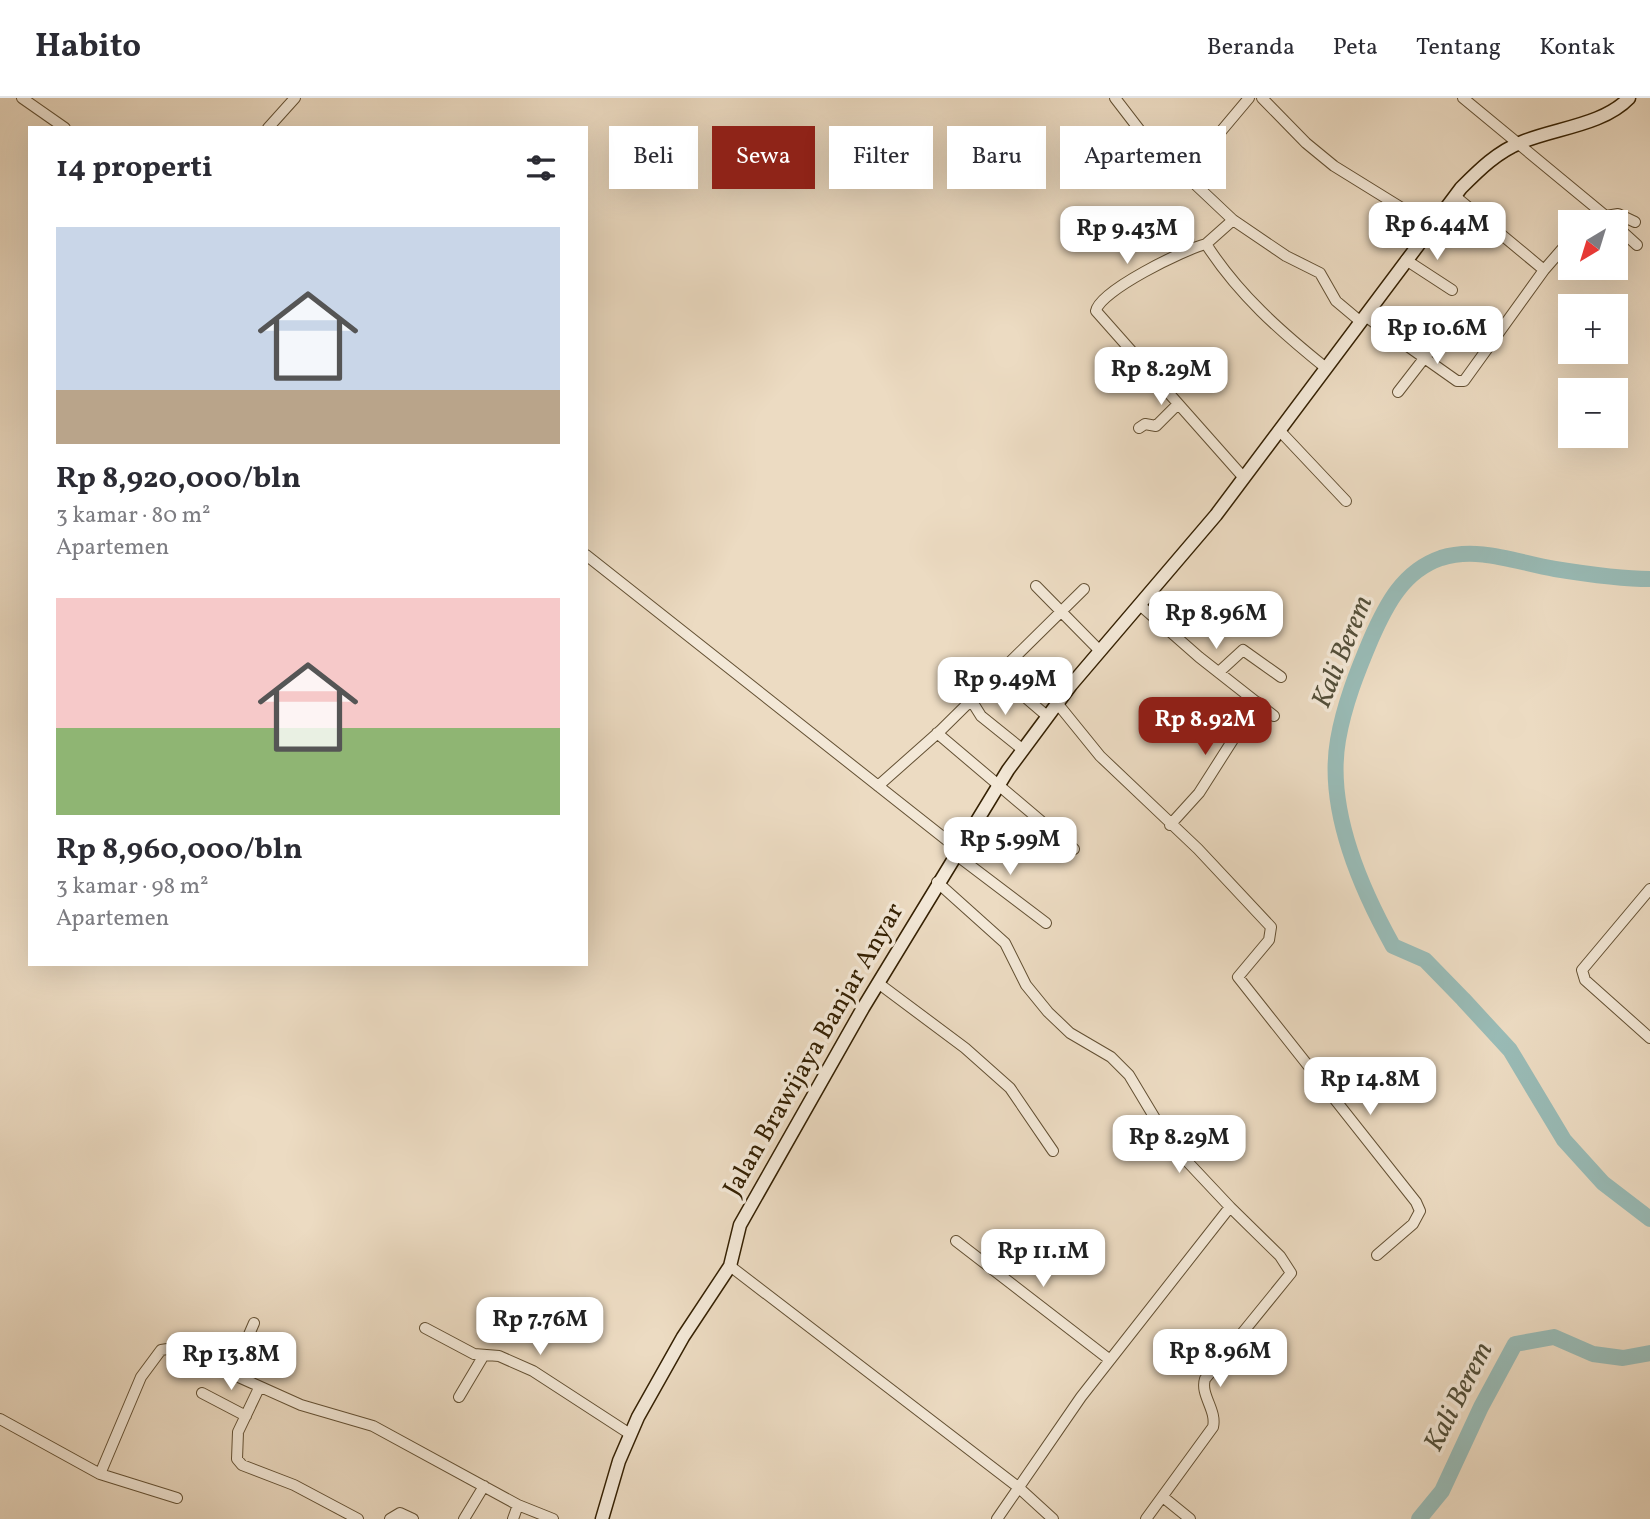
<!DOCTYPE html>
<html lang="id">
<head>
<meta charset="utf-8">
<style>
  body { margin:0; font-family:Vollkorn,serif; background:#f7f7f7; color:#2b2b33; height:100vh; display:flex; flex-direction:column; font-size:26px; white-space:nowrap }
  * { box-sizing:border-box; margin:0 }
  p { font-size:23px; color:#7c7c81 }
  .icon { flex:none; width:38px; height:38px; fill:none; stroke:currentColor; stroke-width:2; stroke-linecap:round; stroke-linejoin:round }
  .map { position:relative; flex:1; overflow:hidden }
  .panel { position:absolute; left:28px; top:28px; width:560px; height:840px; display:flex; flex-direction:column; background:#fff; border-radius:0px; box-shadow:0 7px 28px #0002 }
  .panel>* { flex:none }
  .top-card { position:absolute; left:609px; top:28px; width:665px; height:63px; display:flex; gap:14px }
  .needle { width:46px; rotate:218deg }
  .controls { position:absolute; left:1558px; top:112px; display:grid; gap:14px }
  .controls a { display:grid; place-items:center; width:70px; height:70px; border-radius:0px; background:#fff; box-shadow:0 7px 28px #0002; font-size:35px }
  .price { position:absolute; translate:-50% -60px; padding:0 16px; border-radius:14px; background:#fff; color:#222; font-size:23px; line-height:46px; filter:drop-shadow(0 2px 4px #0008) }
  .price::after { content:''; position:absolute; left:50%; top:42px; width:21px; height:16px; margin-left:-10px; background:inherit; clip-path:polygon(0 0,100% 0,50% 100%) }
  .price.current { background:#8f2418; color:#fff }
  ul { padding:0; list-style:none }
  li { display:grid; align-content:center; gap:14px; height:371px; padding:0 28px }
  li span { display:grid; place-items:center; height:217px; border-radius:0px; color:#555 }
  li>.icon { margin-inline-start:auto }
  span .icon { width:126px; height:126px; fill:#fffc; stroke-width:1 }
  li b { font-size:30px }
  h2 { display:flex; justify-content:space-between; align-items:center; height:84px; padding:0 28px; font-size:30px }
  .chip { padding:0 24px; border-radius:0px; background:#fff; box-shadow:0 7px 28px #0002; font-size:24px; line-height:63px }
  .chip.current { background:#8f2418; color:#fff }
  header { display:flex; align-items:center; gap:42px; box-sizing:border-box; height:98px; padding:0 35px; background:#fff; border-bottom:2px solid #e1e1e2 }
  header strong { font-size:33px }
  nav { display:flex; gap:38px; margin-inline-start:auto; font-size:24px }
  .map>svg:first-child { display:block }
</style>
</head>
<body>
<header>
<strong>Habito</strong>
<nav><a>Beranda</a><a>Peta</a><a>Tentang</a><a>Kontak</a></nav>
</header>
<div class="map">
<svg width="1650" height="1421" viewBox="0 0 1650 1421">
  <rect width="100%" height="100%" fill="#ecdbc2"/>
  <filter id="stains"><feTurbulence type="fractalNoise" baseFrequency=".00286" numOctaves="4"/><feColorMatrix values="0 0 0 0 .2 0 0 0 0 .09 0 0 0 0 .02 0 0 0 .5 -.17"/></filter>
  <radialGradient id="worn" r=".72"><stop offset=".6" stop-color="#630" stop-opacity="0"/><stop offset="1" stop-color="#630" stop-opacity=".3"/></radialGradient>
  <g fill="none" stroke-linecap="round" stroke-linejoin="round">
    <path stroke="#99bbb6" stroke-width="16" d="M 1650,481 C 1619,481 1586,476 1555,471 C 1518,465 1479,448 1441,460 C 1403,473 1386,507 1371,541 C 1357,574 1344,607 1338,642 C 1326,711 1360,789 1393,848 L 1425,862 L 1463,901 L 1510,952 L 1564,1042 L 1603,1085 L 1650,1121
      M 1419,1421 L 1442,1393 L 1481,1309 L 1515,1246 L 1554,1239 L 1593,1256 L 1623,1260 L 1650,1255"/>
    <g stroke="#635033" stroke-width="12">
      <path id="street" d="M 22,0 L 65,30
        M 1115,0 L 1145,39 L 1233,122 L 1206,146 C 1238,196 1280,233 1326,270
        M 1262,0 L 1306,45 L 1334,68 L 1431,128
        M 1463,0 L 1613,124
        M 268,30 L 295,0
        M 1186,75 L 1249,0
        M 1455,98 L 1544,172 L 1570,142
        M 1606,118 L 1618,116 L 1635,124
        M 1233,122 L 1286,158 L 1320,175 L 1336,203 L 1361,224
        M 1587,124 L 1598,112
        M 1615,127 L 1637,147
        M 1206,146 C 1185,151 1099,193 1096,213 L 1244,380
        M 1406,162 L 1452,192
        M 1365,218 L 1457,283 L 1464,283 L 1544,172
        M 1398,294 L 1429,254 L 1446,223
        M 1139,330 L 1145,326 L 1156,328 L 1178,306
        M 1279,332 L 1346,403
        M 586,457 L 958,751
        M 1036,488 L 1100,553
        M 1141,508 L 1199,559 L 1274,618
        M 1219,574 L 1243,552 L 1281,579
        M 997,575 L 1047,618
        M 971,602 L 981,618 L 1022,651
        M 1057,605 L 1100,658 L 1198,751 L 1271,829 L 1269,842 L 1238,879 L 1416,1104 L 1420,1113 L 1413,1126 L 1377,1157
        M 937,635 L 1074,751
        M 878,688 L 940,633 L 1084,491
        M 1170,727 L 1199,695 L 1257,604
        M 955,756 L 1046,825
        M 937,784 L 1005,845 L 1026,887 L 1048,914 L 1070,935 L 1111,959 L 1129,977 L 1159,1027 L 1183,1059 L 1230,1109 L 1081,1299 L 997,1421
        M 1650,791 L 1582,872 L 1585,882 L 1650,940
        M 878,885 L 965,950 L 1010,990 L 1053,1053
        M 956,1143 L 1110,1262
        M 730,1168 L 1018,1389 L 1053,1421
        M 425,1230 L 474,1256 L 499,1258 L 533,1273 L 630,1336
        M 232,1276 L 254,1225
        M 259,1290 L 238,1334 L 237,1361 L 242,1367 L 294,1387 L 358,1421
        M 202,1295 L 246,1318
        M 459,1299 L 484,1257
        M 0,1321 L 100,1376 L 177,1400
        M 100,1376 L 141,1279 L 161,1252 L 174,1250 L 301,1307 L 373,1328 L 518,1407 L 553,1421
        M 1163,1399 L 1190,1421
        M 390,1421 L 400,1415 L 413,1421
        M 464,1421 L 484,1388
        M 513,1421 L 518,1407
        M 1146,1421 L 1213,1329 C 1217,1312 1200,1297 1205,1281 L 1291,1175 L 1280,1158 L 1230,1109"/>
    </g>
    <g stroke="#352103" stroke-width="15">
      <path id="secondary" d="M 602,1421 L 619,1363 L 638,1319 L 683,1239 L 730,1168 L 740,1127 L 863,910 L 1008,672 L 1071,587 L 1216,417 L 1461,90 C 1480,71 1497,54 1522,44 C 1556,30 1603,27 1629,0"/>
    </g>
    <use href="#street" stroke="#f3e8d7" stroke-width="10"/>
    <use href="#secondary" stroke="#f3e8d7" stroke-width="12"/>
  </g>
  <g text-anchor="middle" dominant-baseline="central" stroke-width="7" stroke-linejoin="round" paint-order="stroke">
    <g font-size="26" fill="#352103" stroke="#f3e8d7">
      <text transform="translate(814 952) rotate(-60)">Jalan Brawijaya Banjar Anyar</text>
    </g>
    <g font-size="28" font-style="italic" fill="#534f39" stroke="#f3e8d7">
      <text transform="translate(1343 554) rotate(-68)">Kali Berem</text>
      <text transform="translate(1459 1299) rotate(-63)">Kali Berem</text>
    </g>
  </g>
  <rect width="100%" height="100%" filter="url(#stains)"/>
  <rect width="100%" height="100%" fill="url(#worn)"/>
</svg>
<div class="controls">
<a><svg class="needle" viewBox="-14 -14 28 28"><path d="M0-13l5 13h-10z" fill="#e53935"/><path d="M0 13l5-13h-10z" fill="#7c7c81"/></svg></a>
<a>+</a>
<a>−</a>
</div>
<b class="price" style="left:1437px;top:164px">Rp 6.44M</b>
<b class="price" style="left:1127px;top:168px">Rp 9.43M</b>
<b class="price" style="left:1437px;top:268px">Rp 10.6M</b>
<b class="price" style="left:1161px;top:309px">Rp 8.29M</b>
<b class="price" style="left:1216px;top:553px">Rp 8.96M</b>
<b class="price" style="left:1005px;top:619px">Rp 9.49M</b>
<b class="price current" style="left:1205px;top:659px">Rp 8.92M</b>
<b class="price" style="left:1010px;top:779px">Rp 5.99M</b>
<b class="price" style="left:1370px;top:1019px">Rp 14.8M</b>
<b class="price" style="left:1179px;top:1077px">Rp 8.29M</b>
<b class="price" style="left:1043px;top:1191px">Rp 11.1M</b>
<b class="price" style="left:540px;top:1259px">Rp 7.76M</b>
<b class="price" style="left:1220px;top:1291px">Rp 8.96M</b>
<b class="price" style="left:231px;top:1294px">Rp 13.8M</b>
<div class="top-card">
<a class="chip">Beli</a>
<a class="chip current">Sewa</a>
<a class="chip">Filter</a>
<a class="chip">Baru</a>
<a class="chip">Apartemen</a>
</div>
<section class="panel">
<h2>14 properti<svg class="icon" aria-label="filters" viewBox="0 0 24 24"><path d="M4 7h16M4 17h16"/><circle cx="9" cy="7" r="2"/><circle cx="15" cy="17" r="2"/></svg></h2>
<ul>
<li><span style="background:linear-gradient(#c9d6e8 75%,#b9a48a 0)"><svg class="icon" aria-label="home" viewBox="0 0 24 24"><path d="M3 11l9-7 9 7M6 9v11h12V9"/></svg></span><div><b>Rp 8,920,000/bln</b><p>3 kamar · 80 m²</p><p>Apartemen</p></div></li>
<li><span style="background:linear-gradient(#f6c9c9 60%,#8fb573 0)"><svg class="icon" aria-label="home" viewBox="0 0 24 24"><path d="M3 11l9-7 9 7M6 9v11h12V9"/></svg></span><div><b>Rp 8,960,000/bln</b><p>3 kamar · 98 m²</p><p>Apartemen</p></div></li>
</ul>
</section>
</div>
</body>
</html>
